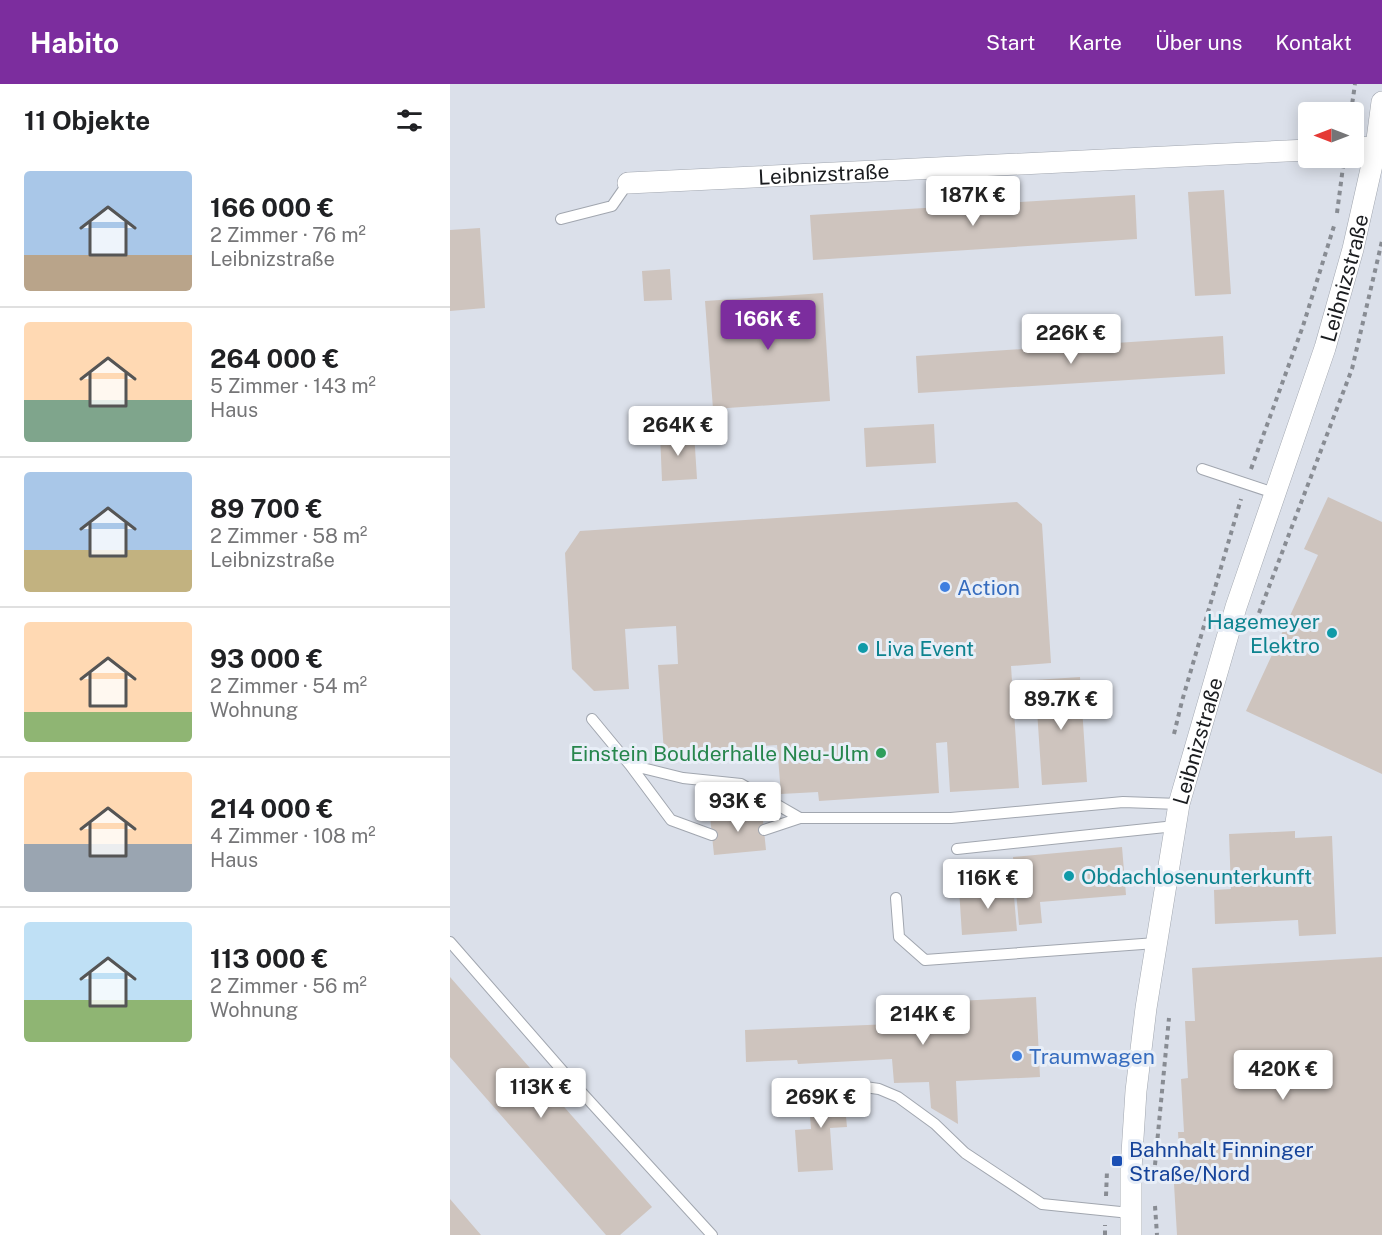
<!DOCTYPE html>
<html lang="de">
<head>
<meta charset="utf-8">
<style>
  body { margin:0; font-family:"Public Sans",sans-serif; background:#f6f6f6; color:#202124; height:100vh; display:flex; flex-direction:column; font-size:22px; white-space:nowrap }
  * { box-sizing:border-box; margin:0 }
  p { font-size:20px; color:#757577 }
  .icon { flex:none; width:33px; height:33px; fill:none; stroke:currentColor; stroke-width:2; stroke-linecap:round; stroke-linejoin:round }
  .map { position:relative; flex:1; overflow:hidden }
  .side { display:flex; flex-direction:column; background:#fff; width:450px }
  .side>* { flex:none }
  .needle { width:39px; rotate:270deg }
  .buttons { position:absolute; left:848px; top:18px; display:grid; gap:12px }
  .buttons a { display:grid; place-items:center; width:66px; height:66px; border-radius:6px; background:#fff; box-shadow:0 3px 15px #0003; font-size:30px }
  .price { position:absolute; translate:-50% -51px; padding:0 14px; border-radius:6px; background:#fff; color:#222; font-size:20px; line-height:39px; filter:drop-shadow(0 2px 3px #0008) }
  .price::after { content:''; position:absolute; left:50%; top:36px; width:18px; height:14px; margin-left:-9px; background:inherit; clip-path:polygon(0 0,100% 0,50% 100%) }
  .price.on { background:#7c2d9e; color:#fff }
  ul { padding:0; list-style:none }
  li { display:flex; align-items:center; gap:18px; height:150px; padding:0 24px }
  li+li { border-top:2px solid #e0e0e0 }
  li span { display:grid; place-items:center; flex:none; width:168px; height:120px; border-radius:6px; color:#555 }
  li>.icon { margin-inline-start:auto }
  span .icon { width:72px; height:72px; fill:#fffc; stroke-width:1 }
  li b { font-size:26px }
  h2 { display:flex; justify-content:space-between; align-items:center; height:72px; padding:0 24px; font-size:26px }
  header { display:flex; align-items:center; gap:36px; box-sizing:border-box; height:84px; padding:0 30px; background:#7c2d9e; color:#fff }
  header strong { font-size:28px }
  nav { display:flex; gap:33px; margin-inline-start:auto; font-size:21px }
  main { display:flex; flex:1; min-height:0 }
  .map>svg:first-child { display:block }
</style>
</head>
<body>
<header>
<strong>Habito</strong>
<nav><a>Start</a><a>Karte</a><a>Über uns</a><a>Kontakt</a></nav>
</header>
<main>
<section class="side">
<h2>11 Objekte<svg class="icon" aria-label="filters" viewBox="0 0 24 24"><path d="M4 7h16M4 17h16"/><circle cx="9" cy="7" r="2"/><circle cx="15" cy="17" r="2"/></svg></h2>
<ul>
<li><span style="background:linear-gradient(#a9c7e8 70%,#b9a48a 0)"><svg class="icon" aria-label="home" viewBox="0 0 24 24"><path d="M3 11l9-7 9 7M6 9v11h12V9"/></svg></span><div><b>166 000 €</b><p>2 Zimmer · 76 m²</p><p>Leibnizstraße</p></div></li>
<li><span style="background:linear-gradient(#ffd9b3 65%,#7fa58c 0)"><svg class="icon" aria-label="home" viewBox="0 0 24 24"><path d="M3 11l9-7 9 7M6 9v11h12V9"/></svg></span><div><b>264 000 €</b><p>5 Zimmer · 143 m²</p><p>Haus</p></div></li>
<li><span style="background:linear-gradient(#a9c7e8 65%,#c2b280 0)"><svg class="icon" aria-label="home" viewBox="0 0 24 24"><path d="M3 11l9-7 9 7M6 9v11h12V9"/></svg></span><div><b>89 700 €</b><p>2 Zimmer · 58 m²</p><p>Leibnizstraße</p></div></li>
<li><span style="background:linear-gradient(#ffd9b3 75%,#8fb573 0)"><svg class="icon" aria-label="home" viewBox="0 0 24 24"><path d="M3 11l9-7 9 7M6 9v11h12V9"/></svg></span><div><b>93 000 €</b><p>2 Zimmer · 54 m²</p><p>Wohnung</p></div></li>
<li><span style="background:linear-gradient(#ffd9b3 60%,#9aa5b1 0)"><svg class="icon" aria-label="home" viewBox="0 0 24 24"><path d="M3 11l9-7 9 7M6 9v11h12V9"/></svg></span><div><b>214 000 €</b><p>4 Zimmer · 108 m²</p><p>Haus</p></div></li>
<li><span style="background:linear-gradient(#bfe0f5 65%,#8fb573 0)"><svg class="icon" aria-label="home" viewBox="0 0 24 24"><path d="M3 11l9-7 9 7M6 9v11h12V9"/></svg></span><div><b>113 000 €</b><p>2 Zimmer · 56 m²</p><p>Wohnung</p></div></li>
</ul>
</section>
<div class="map">
<svg width="932" height="1151" viewBox="0 0 932 1151">
  <rect width="100%" height="100%" fill="#dbe0ea"/>
  <path fill="#cec4be" d="M 774,106 L 781,210 L 745,212 L 738,108 Z
    M 685,111 L 687,155 L 363,176 L 360,131 Z
    M 30,144 L 35,224 L 0,227 L 0,146 Z
    M 220,185 L 222,216 L 194,217 L 192,187 Z
    M 373,209 L 380,317 L 263,325 L 255,217 Z
    M 773,252 L 775,290 L 468,309 L 466,272 Z
    M 484,340 L 486,379 L 416,383 L 414,344 Z
    M 244,348 L 247,395 L 212,397 L 210,350 Z
    M 878,413 L 932,438 L 932,690 L 796,627 L 868,471 L 854,465 Z
    M 567,418 L 592,440 L 601,579 L 561,582 L 569,704 L 500,708 L 497,658 L 486,659 L 489,709 L 369,717 L 368,708 L 331,710 L 327,661 L 214,669 L 208,581 L 228,580 L 226,542 L 175,545 L 179,605 L 144,607 L 122,585 L 115,469 L 130,447 Z
    M 630,593 L 637,698 L 592,701 L 585,596 Z
    M 312,727 L 316,766 L 264,771 L 260,732 Z
    M 845,747 L 845,754 L 882,752 L 886,850 L 849,852 L 848,836 L 765,840 L 764,806 L 781,805 L 779,750 Z
    M 672,763 L 676,811 L 590,818 L 592,839 L 569,841 L 563,773 Z
    M 563,801 L 567,847 L 512,851 L 509,805 Z
    M 932,873 L 932,1151 L 727,1151 L 724,1100 L 731,1100 L 728,1048 L 734,1048 L 731,995 L 738,994 L 735,937 L 745,937 L 742,884 Z
    M 0,893 L 202,1123 L 170,1151 L 156,1151 L 0,973 Z
    M 586,913 L 590,993 L 506,997 L 508,1040 L 481,1024 L 479,998 L 444,999 L 442,975 L 348,980 L 347,976 L 296,978 L 295,946 L 467,939 L 466,919 Z
    M 393,1002 L 397,1043 L 380,1044 L 383,1086 L 348,1088 L 345,1046 L 361,1045 L 358,1005 Z
    M 0,1115 L 31,1151 L 0,1151 Z"/>
  <g fill="none" stroke-linecap="round" stroke-linejoin="round">
    <g stroke="#a1a6af" stroke-width="12">
      <path id="service" d="M 111,135 L 162,122 L 178,99
        M 752,385 L 824,409
        M 142,635 L 180,681 L 233,694 L 291,700 L 350,734 L 501,734 L 673,718 L 729,720
        M 180,681 L 221,736 L 262,751
        M 314,746 L 350,734
        M 507,765 L 725,742
        M 446,814 L 449,853 L 475,876 L 706,859
        M 0,858 L 124,1000 L 262,1151
        M 394,1000 L 429,1005 L 448,1013 L 485,1040 L 515,1069 L 592,1120 L 680,1129"/>
    </g>
    <g stroke="#a1a6af" stroke-width="22">
      <g id="minor">
        <path d="M 903,64 L 926,63"/>
        <path id="s1" d="M 178,99 L 858,66"/>
        <path id="s2" d="M 681,1151 L 681,1085 L 686,1007 L 696,924 L 729,720 L 786,523 L 875,264 L 903,165 L 926,63 L 932,18"/>
      </g>
    </g>
    <path stroke="#888c93" stroke-width="4" stroke-dasharray="4.5 4.5" stroke-linecap="butt" d="M 901,28 L 905,0
      M 887,129 L 893,83
      M 801,385 L 853,242 L 884,142
      M 809,529 L 902,285 L 932,157
      M 724,650 L 732,617 L 791,415
      M 705,1081 L 719,934
      M 656,1112 L 657,1087
      M 705,1122 L 707,1151
      M 655,1151 L 655,1141"/>
    <use href="#service" stroke="#fff" stroke-width="10"/>
    <use href="#minor" stroke="#fff" stroke-width="21"/>
  </g>
  <g fill="#3f7fe0" stroke="#e8eef7" stroke-width="2">
    <circle cx="495" cy="503" r="6"/>
    <circle cx="567" cy="972" r="6"/>
  </g>
  <g fill="#0f9aa8" stroke="#e8eef7" stroke-width="2">
    <circle cx="882" cy="549" r="6"/>
    <circle cx="413" cy="564" r="6"/>
    <circle cx="619" cy="792" r="6"/>
  </g>
  <circle fill="#2e9e5b" stroke="#e8eef7" stroke-width="2" cx="431" cy="669" r="6"/>
  <rect fill="#1a4fb4" stroke="#e8eef7" stroke-width="2" x="661" y="1071" width="12" height="12" rx="3"/>
  <g text-anchor="middle" dominant-baseline="central" stroke-width="6" stroke-linejoin="round" paint-order="stroke">
    <g font-size="21" fill="#1a1c1f" stroke="#e8eef7">
      <text stroke="none"><textPath href="#s1" startOffset="196">Leibnizstraße</textPath></text>
      <text stroke="none"><textPath href="#s2" startOffset="986">Leibnizstraße</textPath></text>
      <text stroke="none"><textPath href="#s2" startOffset="500">Leibnizstraße</textPath></text>
    </g>
    <g font-size="21" fill="#366cbe" stroke="#e8eef7" text-anchor="start">
      <text x="507" y="503">Action</text>
      <text x="579" y="972">Traumwagen</text>
    </g>
    <g font-size="21" fill="#0d838f" stroke="#e8eef7" text-anchor="start">
      <text x="870" y="537" text-anchor="end">Hagemeyer<tspan x="870" dy="24">Elektro</tspan></text>
      <text x="425" y="564">Liva Event</text>
      <text x="631" y="792">Obdachlosenunterkunft</text>
    </g>
    <g font-size="21" fill="#27864d" stroke="#e8eef7" text-anchor="end">
      <text x="419" y="669">Einstein Boulderhalle Neu-Ulm</text>
    </g>
    <g font-size="21" fill="#164399" stroke="#e8eef7" text-anchor="start">
      <text x="679" y="1065">Bahnhalt Finninger<tspan x="679" dy="24">Straße/Nord</tspan></text>
    </g>
  </g>
</svg>
<div class="buttons">
<a><svg class="needle" viewBox="-14 -14 28 28"><path d="M0-13l5 13h-10z" fill="#e53935"/><path d="M0 13l5-13h-10z" fill="#757577"/></svg></a>
</div>
<b class="price" style="left:523px;top:143px">187K €</b>
<b class="price on" style="left:318px;top:267px">166K €</b>
<b class="price" style="left:621px;top:281px">226K €</b>
<b class="price" style="left:228px;top:373px">264K €</b>
<b class="price" style="left:611px;top:647px">89.7K €</b>
<b class="price" style="left:288px;top:749px">93K €</b>
<b class="price" style="left:538px;top:826px">116K €</b>
<b class="price" style="left:473px;top:962px">214K €</b>
<b class="price" style="left:833px;top:1017px">420K €</b>
<b class="price" style="left:91px;top:1035px">113K €</b>
<b class="price" style="left:371px;top:1045px">269K €</b>
</div>
</main>
</body>
</html>
